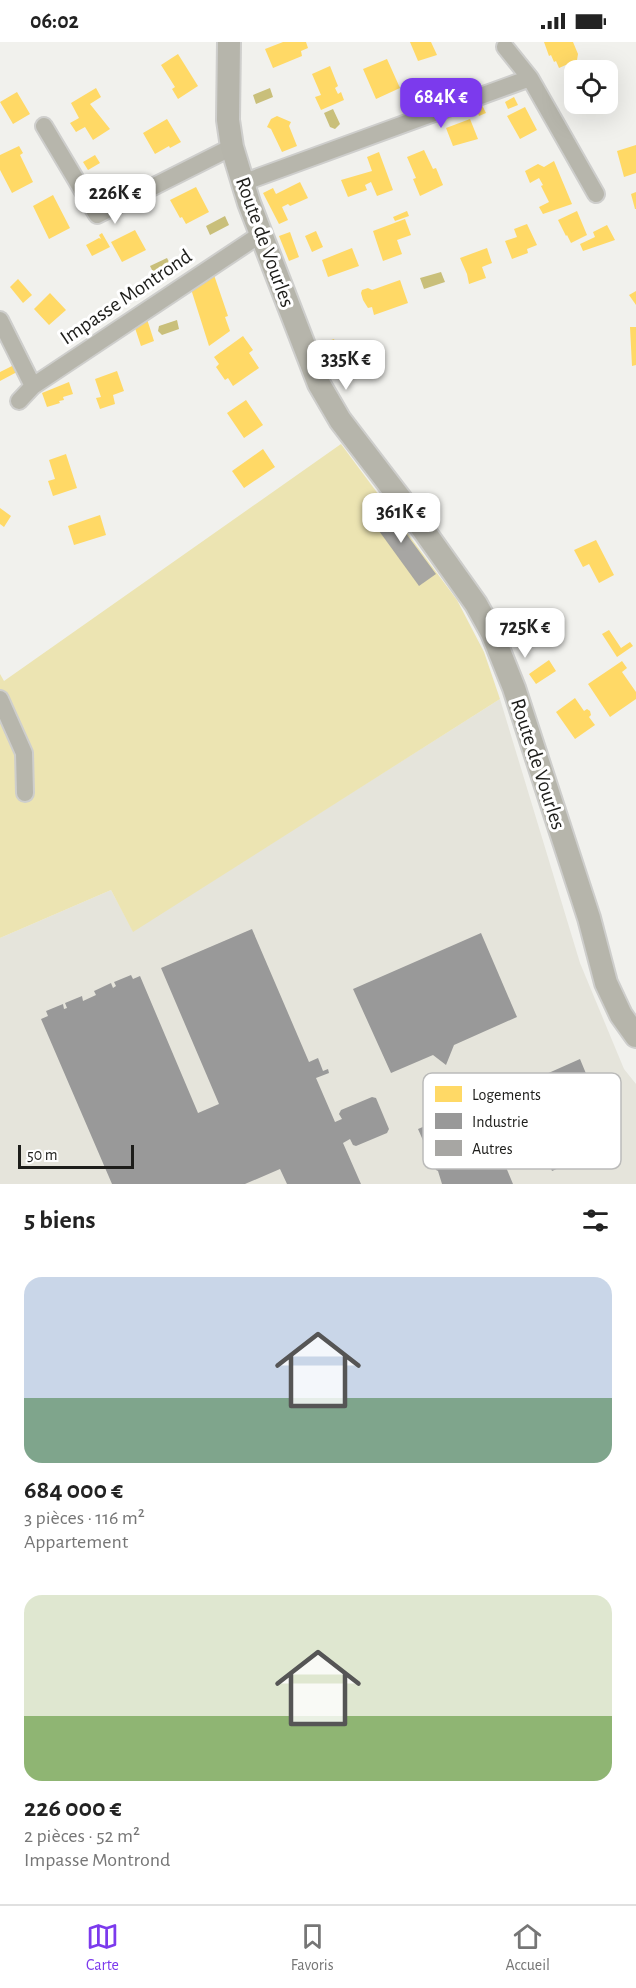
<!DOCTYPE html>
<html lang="fr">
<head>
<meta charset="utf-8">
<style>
  body { margin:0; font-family:"Alegreya Sans",sans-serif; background:#f2f2f2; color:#222; height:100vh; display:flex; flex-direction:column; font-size:22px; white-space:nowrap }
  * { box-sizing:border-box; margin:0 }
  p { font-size:20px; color:#767676 }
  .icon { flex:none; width:33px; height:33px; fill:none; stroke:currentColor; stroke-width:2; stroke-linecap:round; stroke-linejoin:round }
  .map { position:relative; height:1142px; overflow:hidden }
  .drawer { display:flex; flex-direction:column; background:#fff; flex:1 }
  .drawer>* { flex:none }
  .buttons { position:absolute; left:564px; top:18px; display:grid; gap:12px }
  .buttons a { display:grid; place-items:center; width:54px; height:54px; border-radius:12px; background:#fff; box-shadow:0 6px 24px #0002; font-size:30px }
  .scale { position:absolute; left:18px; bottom:15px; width:116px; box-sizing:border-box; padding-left:6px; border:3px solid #1d1d1a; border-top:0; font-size:16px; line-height:21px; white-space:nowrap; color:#1d1d1a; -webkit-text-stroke:4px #fff; paint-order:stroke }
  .price { position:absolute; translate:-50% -51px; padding:0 14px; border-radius:12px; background:#fff; color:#222; font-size:20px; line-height:39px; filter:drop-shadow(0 2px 3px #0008) }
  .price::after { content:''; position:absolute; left:50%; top:36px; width:18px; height:14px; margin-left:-9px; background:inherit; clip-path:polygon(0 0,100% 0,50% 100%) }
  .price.on { background:#7c3aed; color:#fff }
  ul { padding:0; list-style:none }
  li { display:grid; align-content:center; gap:12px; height:318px; padding:0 24px }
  li span { display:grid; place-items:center; height:186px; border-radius:18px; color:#555 }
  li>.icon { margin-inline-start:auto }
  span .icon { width:108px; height:108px; fill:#fffc; stroke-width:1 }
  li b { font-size:26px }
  h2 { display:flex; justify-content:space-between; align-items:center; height:72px; padding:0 24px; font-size:26px }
  .status { display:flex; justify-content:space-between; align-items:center; height:42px; padding:0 30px; background:#fff; direction:ltr }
  .status svg { height:16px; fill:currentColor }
  .dock { display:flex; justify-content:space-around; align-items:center; height:84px; border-top:2px solid #e0e0e0; background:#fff; font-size:16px; color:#767676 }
  .dock a { display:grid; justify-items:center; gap:3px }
  .dock .on { color:#7c3aed }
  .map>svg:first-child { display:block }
</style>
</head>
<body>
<div class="status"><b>06:02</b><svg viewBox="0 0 49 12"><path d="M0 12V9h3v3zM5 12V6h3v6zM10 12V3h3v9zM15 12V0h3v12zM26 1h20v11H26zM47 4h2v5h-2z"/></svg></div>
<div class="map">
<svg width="636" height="1142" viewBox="0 0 636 1142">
  <rect width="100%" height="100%" fill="#f1f1ed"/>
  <path fill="#e5e4db" d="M 500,657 L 580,921 L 624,1027 L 636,1042 L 636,1142 L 0,1142 L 0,896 L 111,848 L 133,889 Z"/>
  <path fill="#ece4b2" d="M 341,402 L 457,558 L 484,610 L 500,657 L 133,890 L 111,848 L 0,896 L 0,632 L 4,639 Z"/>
  <path fill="#c9bf7a" d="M 270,46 L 273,55 L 256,62 L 253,53 Z
    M 333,67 L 340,82 L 335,87 L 330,85 L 324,71 Z
    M 225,174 L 229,183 L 210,193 L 206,184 Z
    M 167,216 L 171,224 L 154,232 L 150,224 Z
    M 441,230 L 445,240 L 424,247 L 420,236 Z
    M 177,278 L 179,287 L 162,293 L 158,289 L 159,284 Z"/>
  <path fill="#ffd966" d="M 283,0 L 306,0 L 308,6 L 301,9 L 302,14 L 273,26 L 265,7 Z
    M 410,0 L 431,0 L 437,13 L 418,19 Z
    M 544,0 L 573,0 L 578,12 L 577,18 L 559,26 L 556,19 L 554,20 L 551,13 L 549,14 Z
    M 178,12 L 198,44 L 178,57 L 172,47 L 175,45 L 161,23 Z
    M 387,17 L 400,46 L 376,57 L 363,27 Z
    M 330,24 L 338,44 L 335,46 L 338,52 L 341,50 L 344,58 L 321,68 L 315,55 L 321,53 L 312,32 Z
    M 574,45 L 574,62 L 591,62 L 575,67 L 570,47 Z
    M 96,46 L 101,55 L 90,62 L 110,87 L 93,98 L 85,85 L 76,90 L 70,81 L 79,76 L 71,61 Z
    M 17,50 L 30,72 L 13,82 L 0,60 Z
    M 514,55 L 518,63 L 508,67 L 505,60 Z
    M 481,61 L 486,71 L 479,74 L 475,63 Z
    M 525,65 L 537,88 L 520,97 L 507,74 Z
    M 277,74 L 291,80 L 289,84 L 297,104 L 282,110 L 271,87 L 267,85 L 271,77 Z
    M 167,77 L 181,100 L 170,106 L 169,104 L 155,112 L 143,91 Z
    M 470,77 L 478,97 L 453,104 L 446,86 Z
    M 636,103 L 636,131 L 624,135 L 617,109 Z
    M 19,104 L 23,111 L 20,113 L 33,140 L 12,151 L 0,128 L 0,113 Z
    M 424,108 L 433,127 L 436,126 L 443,143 L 420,154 L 413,137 L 416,136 L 407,115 Z
    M 379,110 L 393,148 L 377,154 L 371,140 L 365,143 L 367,148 L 348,155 L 341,138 L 372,129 L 367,115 Z
    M 95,113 L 100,121 L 88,128 L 83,120 Z
    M 554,119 L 572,162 L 543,172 L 539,165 L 549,160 L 541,144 L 543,143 L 539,136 L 530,141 L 525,129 L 538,122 L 544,125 Z
    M 300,140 L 308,156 L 290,164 L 288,162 L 282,165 L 288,178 L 279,182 L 263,151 L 273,146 L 276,152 Z
    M 196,145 L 209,170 L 186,182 L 182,175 L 180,176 L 170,158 Z
    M 636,150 L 636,167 L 635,167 L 631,152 Z
    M 53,153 L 70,186 L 49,197 L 33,164 Z
    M 407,169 L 409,174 L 395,179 L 393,175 Z
    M 577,169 L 587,193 L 571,201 L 567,193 L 566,194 L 558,178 Z
    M 405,177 L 411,193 L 397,198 L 402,212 L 383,219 L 373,189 Z
    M 527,182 L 537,203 L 527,207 L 528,211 L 512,217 L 505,199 L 517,195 L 514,187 Z
    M 607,183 L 615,198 L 583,209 L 580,202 L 595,195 L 593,190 Z
    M 135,188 L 146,208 L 122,220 L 111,200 Z
    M 316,189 L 323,205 L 312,210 L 305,194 Z
    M 290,190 L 299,215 L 289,219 L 279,194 Z
    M 102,191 L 110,205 L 92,214 L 86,203 L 99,196 L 101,197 L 99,193 Z
    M 352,206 L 359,224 L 328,235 L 322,218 Z
    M 487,206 L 492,221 L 482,225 L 486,236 L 469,242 L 467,232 L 460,216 Z
    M 214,233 L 228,274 L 225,275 L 230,289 L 209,304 L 191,247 Z
    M 18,237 L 32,253 L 23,261 L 10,245 Z
    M 400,238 L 408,261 L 374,273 L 372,265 L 368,266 L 363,258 L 361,251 L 362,248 L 368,246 L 372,248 Z
    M 636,249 L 636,263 L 629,253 Z
    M 50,251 L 66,268 L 49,283 L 34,267 Z
    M 147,277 L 154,299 L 141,304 L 135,286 Z
    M 630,285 L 636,285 L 636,323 L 632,324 Z
    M 243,294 L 253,308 L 249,311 L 259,326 L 233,344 L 228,336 L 225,338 L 216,325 L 219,322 L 214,315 Z
    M 334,297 L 338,309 L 322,314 L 318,303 Z
    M 14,323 L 17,330 L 0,339 L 0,330 Z
    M 117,329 L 124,349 L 113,353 L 115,362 L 100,367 L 96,356 L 101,355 L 95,337 Z
    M 69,340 L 73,352 L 63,355 L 64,358 L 59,359 L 60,361 L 47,365 L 42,351 Z
    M 246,358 L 263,383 L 244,396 L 227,371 Z
    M 263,407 L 275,425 L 244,446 L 232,429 Z
    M 66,412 L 77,446 L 53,454 L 48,439 L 55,437 L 49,418 Z
    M 0,466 L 11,474 L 4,485 L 0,482 Z
    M 100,473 L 106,493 L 74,503 L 68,484 Z
    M 596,498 L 614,533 L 599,541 L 589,522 L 583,525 L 574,508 Z
    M 609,588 L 621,606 L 630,600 L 633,604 L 617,615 L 602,592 Z
    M 549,618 L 556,629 L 536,642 L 529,632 Z
    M 622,619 L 627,626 L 622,630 L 636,650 L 636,657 L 610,675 L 588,642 Z
    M 575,656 L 584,669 L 587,667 L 590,669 L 591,673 L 589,675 L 595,683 L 575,697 L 556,670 Z"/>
  <path fill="#999" d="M 252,887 L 309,1020 L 318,1016 L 323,1029 L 328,1027 L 329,1031 L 316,1036 L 335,1080 L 342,1077 L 339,1072 L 341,1068 L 372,1055 L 376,1056 L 389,1087 L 387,1091 L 356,1104 L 353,1103 L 350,1097 L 343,1101 L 361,1142 L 287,1142 L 280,1127 L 245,1142 L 112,1142 L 41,977 L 48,974 L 46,969 L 63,962 L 64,967 L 67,966 L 65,961 L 82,954 L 83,959 L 96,953 L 94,949 L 111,941 L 113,946 L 116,944 L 114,940 L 131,933 L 133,937 L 140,934 L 198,1071 L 219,1062 L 161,926 Z
    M 481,891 L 517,975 L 454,1003 L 446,1023 L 433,1013 L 391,1031 L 353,947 Z
    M 580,1017 L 587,1034 L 579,1038 L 589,1062 L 597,1058 L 616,1102 L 552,1129 L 534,1085 L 542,1081 L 532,1058 L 524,1061 L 517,1045 Z
    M 479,1061 L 513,1142 L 442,1142 L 438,1129 L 436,1128 L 418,1087 Z"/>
  <path fill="#a7a6a3" d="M 382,459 L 436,532 L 419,544 L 366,471 Z"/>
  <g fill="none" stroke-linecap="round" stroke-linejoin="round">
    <g stroke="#cececc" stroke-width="20">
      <path id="street" d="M 505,5 L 530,36
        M 44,84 L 97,173 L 232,105
        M 242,141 L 530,36 L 596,152
        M 0,278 L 33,344
        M 19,359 L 33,344 L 261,192
        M 0,657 L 24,711 L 25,751"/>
    </g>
    <g stroke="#cececc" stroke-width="26">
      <path id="secondary" d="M 229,0 L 228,78 L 232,105 L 249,161 L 319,342 L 340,378 L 412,472 L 476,562 L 492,591 L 514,646 L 589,876 L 606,941 L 621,973 L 636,994"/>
    </g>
    <use href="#street" stroke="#b7b6ac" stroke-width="16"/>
    <use href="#secondary" stroke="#b6b5ab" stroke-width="22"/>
  </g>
  <g text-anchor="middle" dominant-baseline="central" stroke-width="6" stroke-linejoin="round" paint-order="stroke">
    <g font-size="21" fill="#1d1d1a" stroke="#fff">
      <text transform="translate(265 200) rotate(70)">Route de Vourles</text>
      <text transform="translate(126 255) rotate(-34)">Impasse Montrond</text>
      <text transform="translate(538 722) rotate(72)">Route de Vourles</text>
    </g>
  </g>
  <rect x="423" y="1031" width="198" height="96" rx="9" fill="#fff" stroke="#bbbbba" stroke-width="1.5"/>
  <rect x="435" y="1044" width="27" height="16" fill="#ffd966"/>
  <rect x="435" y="1071" width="27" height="16" fill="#999"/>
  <rect x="435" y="1098" width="27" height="16" fill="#a7a6a3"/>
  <g font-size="16" fill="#1d1d1a">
    <text x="472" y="1058">Logements</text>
    <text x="472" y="1085">Industrie</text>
    <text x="472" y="1112">Autres</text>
  </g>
</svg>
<div class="buttons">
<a><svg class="icon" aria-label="locate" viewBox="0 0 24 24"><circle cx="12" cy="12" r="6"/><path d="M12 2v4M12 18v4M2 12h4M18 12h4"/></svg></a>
</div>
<div class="scale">50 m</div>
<b class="price on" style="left:441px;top:87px">684K €</b>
<b class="price" style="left:115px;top:183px">226K €</b>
<b class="price" style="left:346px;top:349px">335K €</b>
<b class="price" style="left:401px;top:502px">361K €</b>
<b class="price" style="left:525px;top:617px">725K €</b>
</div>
<section class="drawer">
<h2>5 biens<svg class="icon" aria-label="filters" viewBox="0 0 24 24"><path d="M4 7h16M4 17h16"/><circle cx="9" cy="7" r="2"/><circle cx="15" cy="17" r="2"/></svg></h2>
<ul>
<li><span style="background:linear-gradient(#c9d6e8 65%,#7fa58c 0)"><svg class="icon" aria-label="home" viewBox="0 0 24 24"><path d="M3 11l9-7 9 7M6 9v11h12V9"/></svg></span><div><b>684 000 €</b><p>3 pièces · 116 m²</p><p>Appartement</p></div></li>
<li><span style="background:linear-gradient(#dfe7d0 65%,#8fb573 0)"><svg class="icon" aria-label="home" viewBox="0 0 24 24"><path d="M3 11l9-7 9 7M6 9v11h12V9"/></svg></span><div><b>226 000 €</b><p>2 pièces · 52 m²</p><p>Impasse Montrond</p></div></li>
</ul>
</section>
<nav class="dock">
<a class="on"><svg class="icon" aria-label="map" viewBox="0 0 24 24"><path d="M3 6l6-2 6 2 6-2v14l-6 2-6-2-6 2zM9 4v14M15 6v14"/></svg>Carte</a>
<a><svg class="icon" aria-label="saved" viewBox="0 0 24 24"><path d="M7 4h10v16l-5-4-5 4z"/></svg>Favoris</a>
<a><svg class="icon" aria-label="home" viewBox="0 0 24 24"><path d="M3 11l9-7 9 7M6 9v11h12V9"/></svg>Accueil</a>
</nav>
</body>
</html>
